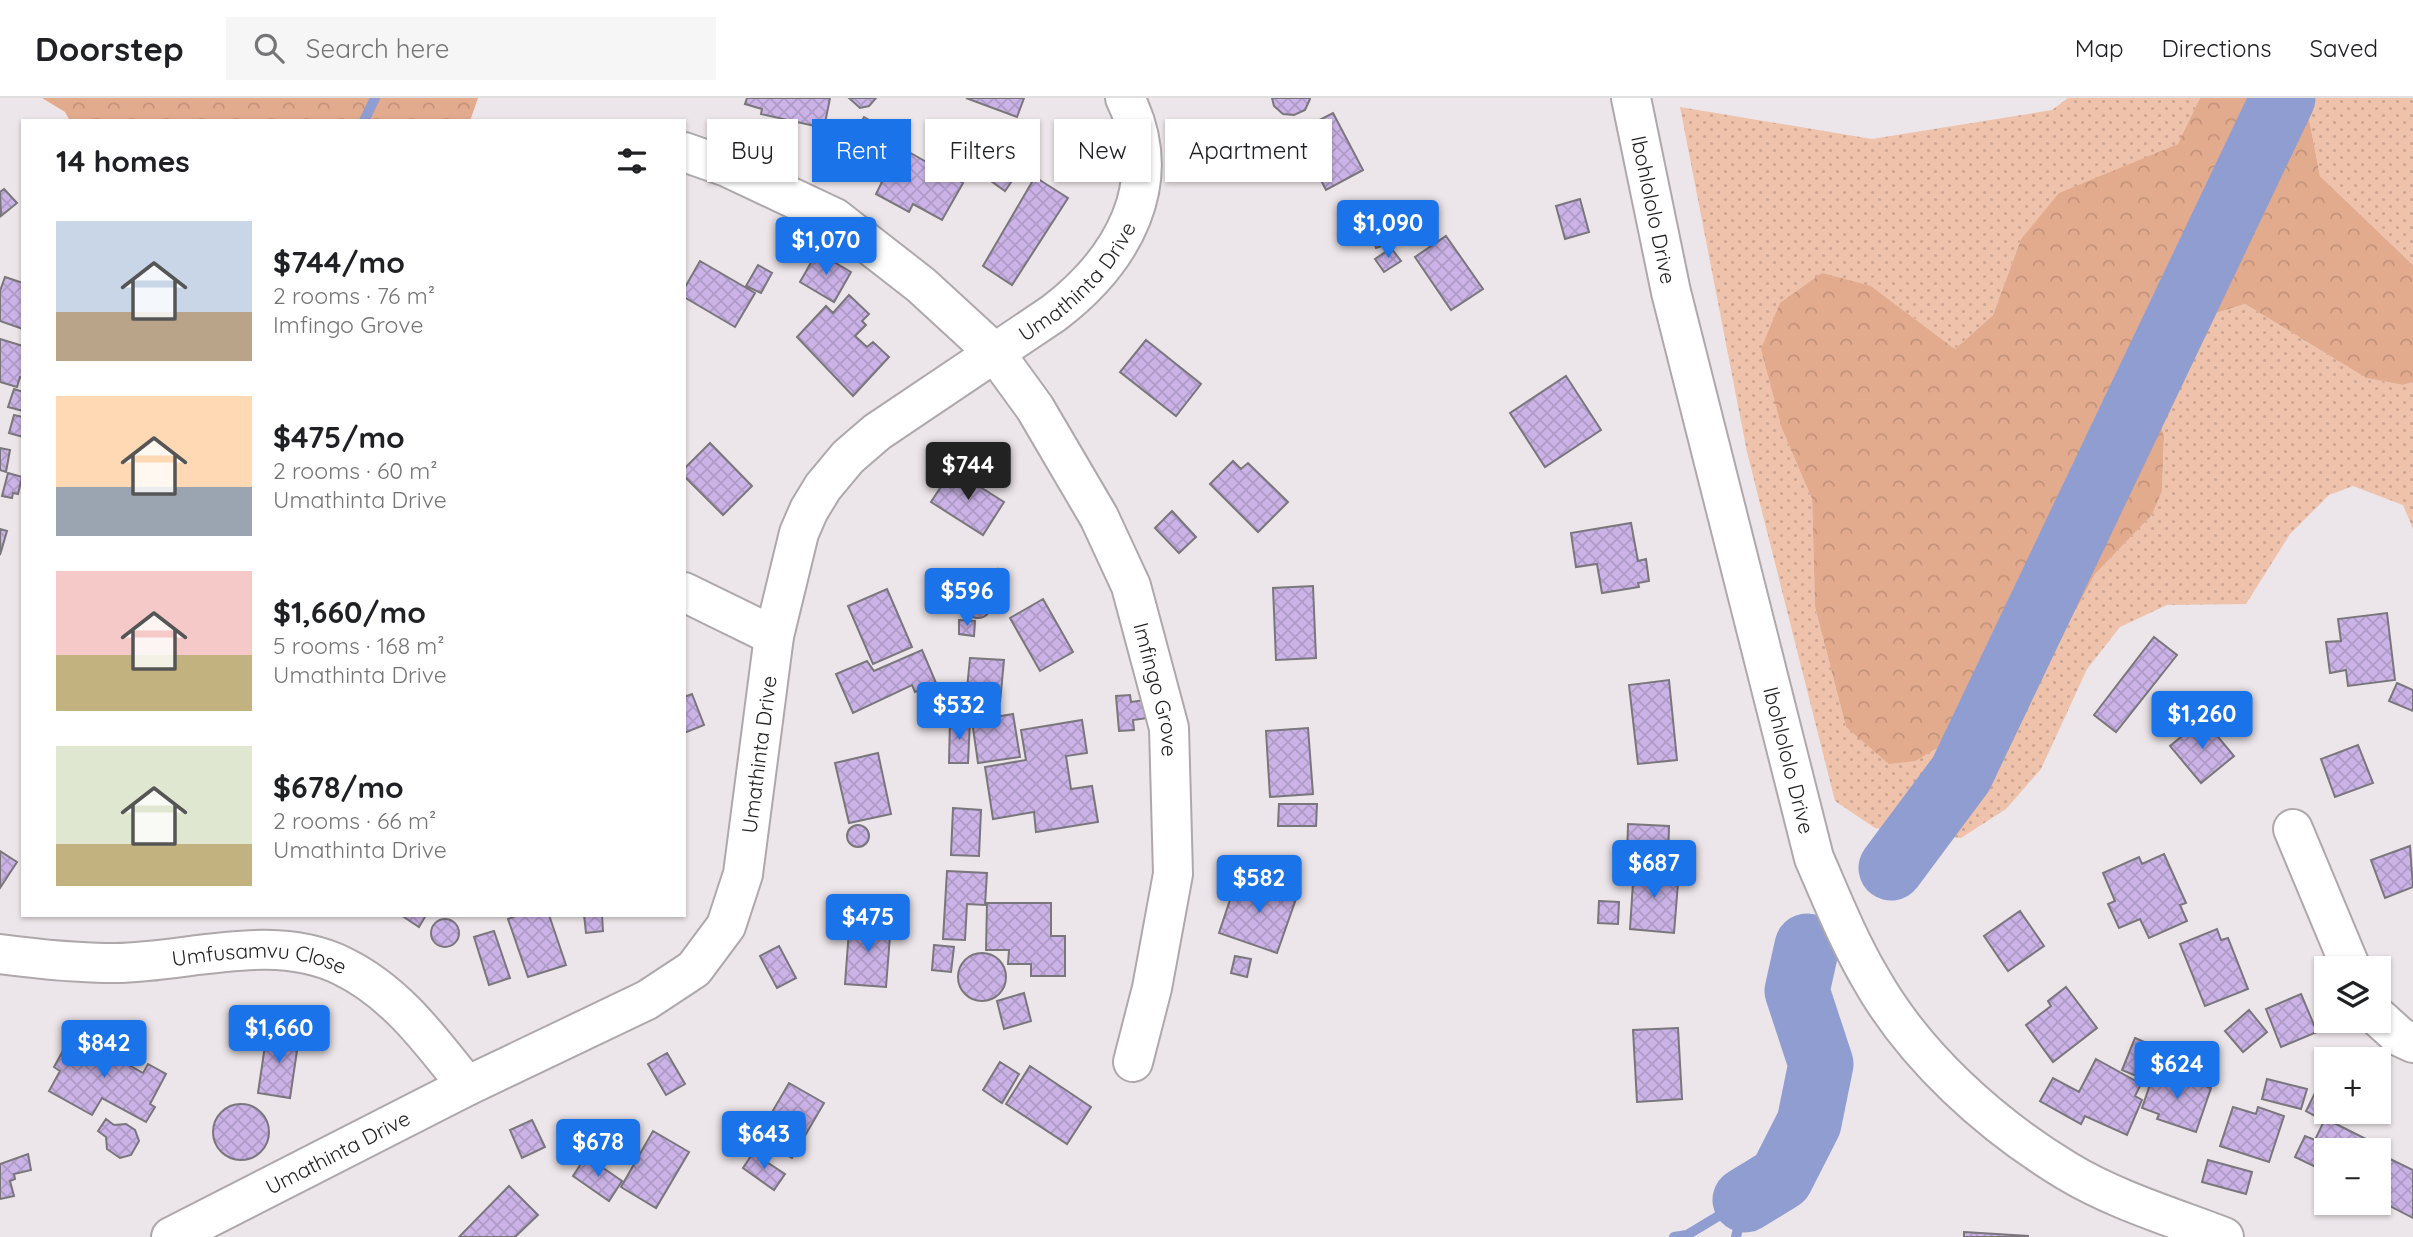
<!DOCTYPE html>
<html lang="en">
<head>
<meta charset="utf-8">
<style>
  body { margin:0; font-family:Quicksand,sans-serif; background:#f6f6f6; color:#202124; height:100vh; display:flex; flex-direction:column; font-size:26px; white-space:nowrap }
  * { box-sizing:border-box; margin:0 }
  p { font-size:23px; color:#757577 }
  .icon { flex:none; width:38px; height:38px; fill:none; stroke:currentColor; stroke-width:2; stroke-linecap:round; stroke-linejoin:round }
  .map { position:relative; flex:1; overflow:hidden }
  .details { position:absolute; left:21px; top:21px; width:665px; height:798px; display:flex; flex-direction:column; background:#fff; border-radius:0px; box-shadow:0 2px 5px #0004 }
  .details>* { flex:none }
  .top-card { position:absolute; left:707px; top:21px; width:665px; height:63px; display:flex; gap:14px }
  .buttons { position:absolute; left:2314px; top:858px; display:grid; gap:14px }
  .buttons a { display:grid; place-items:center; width:77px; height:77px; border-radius:0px; background:#fff; box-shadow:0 2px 5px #0004; font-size:35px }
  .price { position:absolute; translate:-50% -60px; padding:0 16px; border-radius:7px; background:#1a73e8; color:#fff; font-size:23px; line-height:46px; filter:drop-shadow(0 2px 4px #0008) }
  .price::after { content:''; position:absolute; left:50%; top:42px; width:21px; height:16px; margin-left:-10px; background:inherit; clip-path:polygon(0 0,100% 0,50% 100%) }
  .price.on { background:#222; color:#fff }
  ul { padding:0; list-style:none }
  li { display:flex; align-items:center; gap:21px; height:175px; padding:0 35px }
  li span { display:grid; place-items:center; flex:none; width:196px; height:140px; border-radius:0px; color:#555 }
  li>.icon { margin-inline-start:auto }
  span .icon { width:84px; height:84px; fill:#fffc; stroke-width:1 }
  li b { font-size:30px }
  h2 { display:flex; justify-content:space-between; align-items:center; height:84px; padding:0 35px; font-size:30px }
  .pill { padding:0 24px; border-radius:0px; background:#fff; box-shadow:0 2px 5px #0004; font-size:24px; line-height:63px }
  .pill.on { background:#1a73e8; color:#fff }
  header { display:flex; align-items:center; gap:42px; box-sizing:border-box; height:98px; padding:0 35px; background:#fff; border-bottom:2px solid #e0e0e0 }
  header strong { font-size:33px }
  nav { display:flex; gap:38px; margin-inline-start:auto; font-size:24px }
  .search { width:490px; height:63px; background:#f6f6f6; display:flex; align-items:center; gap:18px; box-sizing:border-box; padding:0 24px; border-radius:0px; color:#757577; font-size:26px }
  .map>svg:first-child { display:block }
</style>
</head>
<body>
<header>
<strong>Doorstep</strong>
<div class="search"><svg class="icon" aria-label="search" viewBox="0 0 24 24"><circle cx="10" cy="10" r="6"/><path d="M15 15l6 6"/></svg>Search here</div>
<nav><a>Map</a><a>Directions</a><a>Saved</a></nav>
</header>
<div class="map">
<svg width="2413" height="1139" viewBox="0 0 2413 1139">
  <defs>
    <pattern id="grass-dots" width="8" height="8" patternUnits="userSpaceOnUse" patternTransform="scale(1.75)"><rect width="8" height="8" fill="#efc2ab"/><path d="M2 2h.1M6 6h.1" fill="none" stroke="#cda693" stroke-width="1.8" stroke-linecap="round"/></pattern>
    <pattern id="forest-crowns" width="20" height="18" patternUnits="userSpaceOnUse" patternTransform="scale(1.75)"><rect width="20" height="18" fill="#e3ab8e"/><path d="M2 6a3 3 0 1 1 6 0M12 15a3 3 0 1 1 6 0" fill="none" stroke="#c2937a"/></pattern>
    <pattern id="building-cross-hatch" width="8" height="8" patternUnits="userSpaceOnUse" patternTransform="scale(1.75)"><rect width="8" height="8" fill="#cbb3e7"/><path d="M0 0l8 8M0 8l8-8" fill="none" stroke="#ae9ac6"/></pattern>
  </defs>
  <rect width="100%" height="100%" fill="#ece5e9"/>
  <path fill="url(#grass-dots)" d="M 2068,0 L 2200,0 L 2179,46 L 2059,96 L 2021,141 L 1993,217 L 1955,251 L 1871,188 L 1782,331 L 1812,401 L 1815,509 L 1846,629 L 1939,649 L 1990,583 L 2064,534 L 2095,476 L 2152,417 L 2162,393 L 2164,339 L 2145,260 L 2155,234 L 2245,206 L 2366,280 L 2403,287 L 2413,284 L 2413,431 L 2403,407 L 2353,388 L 2329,397 L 2290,436 L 2246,506 L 2167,507 L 2120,529 L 2087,571 L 2041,671 L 2006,711 L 1961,740 L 1875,730 L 1835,703 L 1747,354 L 1680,9 L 1872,41 L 2052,12 Z
    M 2305,0 L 2413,0 L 2413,167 L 2320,78 Z"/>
  <path fill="url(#forest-crowns)" d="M 42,0 L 478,0 L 470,23 L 70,23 L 65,14 Z
    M 2200,0 L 2305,0 L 2320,78 L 2413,167 L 2413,284 L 2403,287 L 2366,280 L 2245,206 L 2155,234 L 2145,260 L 2164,339 L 2162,393 L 2152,417 L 2095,476 L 2064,534 L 1990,583 L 1939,649 L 1915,663 L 1889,666 L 1846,629 L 1815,509 L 1812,401 L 1782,331 L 1761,251 L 1780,205 L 1822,175 L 1871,188 L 1955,251 L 1993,217 L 2021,141 L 2059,95 L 2178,46 Z"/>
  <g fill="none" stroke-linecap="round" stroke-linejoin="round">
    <path stroke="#8f9dd1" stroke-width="10" d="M 364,23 L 375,0
      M 1674,1139 L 1687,1137 L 1745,1102
      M 1736,1139 L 1745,1102"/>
    <path stroke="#8f9dd1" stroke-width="65" d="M 1891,770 L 1961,676 L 2283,0
      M 1745,1102 L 1781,1080 L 1809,1025 L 1821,966 L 1797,893 L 1807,848"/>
  </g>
  <path fill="url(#building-cross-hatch)" stroke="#79767c" stroke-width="2" d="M 747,0 L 830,0 L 824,30 L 761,16 L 762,11 L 745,6 Z
    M 849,0 L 876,0 L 869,8 L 860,10 Z
    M 966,0 L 1024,0 L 1017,19 Z
    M 1272,0 L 1310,0 L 1310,1 L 1305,12 L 1294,17 L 1283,16 L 1274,8 Z
    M 1333,15 L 1363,72 L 1326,92 L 1296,34 Z
    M 864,19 L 899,39 L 895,46 L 963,85 L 942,122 L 913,106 L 909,114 L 876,96 L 882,84 L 870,78 L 873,73 L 843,56 Z
    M 1122,50 L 1124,68 L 1117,68 L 1115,52 Z
    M977 64a11 11 0 1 1 22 0a11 11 0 1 1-22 0Z
    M 1003,68 L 1016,77 L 1005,93 L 991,83 Z
    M 1035,79 L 1068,100 L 1012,187 L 983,168 Z
    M 4,91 L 17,105 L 1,118 L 0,94 Z
    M 1580,101 L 1589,134 L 1565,141 L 1556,108 Z
    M 1391,124 L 1397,143 L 1376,150 L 1370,131 Z
    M 1446,138 L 1483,191 L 1451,212 L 1415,159 Z
    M 1391,150 L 1401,163 L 1384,174 L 1375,161 Z
    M 817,154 L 851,174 L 834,204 L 800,184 Z
    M 700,163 L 755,195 L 735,229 L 684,199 L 684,191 Z
    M 758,167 L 772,175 L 761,195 L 746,188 Z
    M 5,179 L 23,185 L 23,231 L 0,223 L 0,193 Z
    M 849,197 L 869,216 L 862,223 L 866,227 L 855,238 L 867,249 L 873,244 L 889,259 L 853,298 L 797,239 L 826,208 L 833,215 Z
    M 0,241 L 23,248 L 23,280 L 20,279 L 17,289 L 0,284 Z
    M 1146,242 L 1201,286 L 1176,318 L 1120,274 Z
    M 1566,278 L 1601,332 L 1545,369 L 1510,315 Z
    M 14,291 L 23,294 L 23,313 L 8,309 Z
    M 14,317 L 23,319 L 23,339 L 9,335 Z
    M 710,345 L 752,388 L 723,417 L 684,378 L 684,371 Z
    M 0,350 L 10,352 L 6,374 L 0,372 Z
    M 1233,363 L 1241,371 L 1248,365 L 1288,404 L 1258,434 L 1210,386 Z
    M 955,373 L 1004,404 L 983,437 L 931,404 L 948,378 L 950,380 Z
    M 8,375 L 22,379 L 18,396 L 13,395 L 12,400 L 2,398 Z
    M 1172,413 L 1196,439 L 1179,455 L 1155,430 Z
    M 1631,425 L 1638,463 L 1646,461 L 1649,483 L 1638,485 L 1639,489 L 1602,495 L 1597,466 L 1576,469 L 1571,435 Z
    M 0,431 L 7,433 L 0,457 Z
    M 998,471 L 1007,484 L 992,495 L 982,482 Z
    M 1313,488 L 1316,560 L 1276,562 L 1273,490 Z
    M 887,491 L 912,549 L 873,566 L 848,508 Z
    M965 507a13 13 0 1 1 26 0a13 13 0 1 1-26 0Z
    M 1043,501 L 1073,554 L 1040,573 L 1010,520 Z
    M 2387,515 L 2395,582 L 2348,588 L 2346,572 L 2330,575 L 2326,544 L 2341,543 L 2338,521 Z
    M 959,522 L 975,523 L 974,538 L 959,536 Z
    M 2154,539 L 2177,557 L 2116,634 L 2094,617 Z
    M 922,552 L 936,585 L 915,594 L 912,587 L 853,615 L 836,576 L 867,563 L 874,573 Z
    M 970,560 L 1004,562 L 1000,604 L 966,601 Z
    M 1669,582 L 1677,662 L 1638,666 L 1629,587 Z
    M 2397,585 L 2413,592 L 2413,613 L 2389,603 Z
    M 692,596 L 704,627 L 684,635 L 684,599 Z
    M 1130,597 L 1131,604 L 1146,602 L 1148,620 L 1133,622 L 1134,632 L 1119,633 L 1116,598 Z
    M 1013,616 L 1020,659 L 978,665 L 972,623 Z
    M 2203,621 L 2234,658 L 2201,685 L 2170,648 Z
    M 950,622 L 970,623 L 968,665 L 949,665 Z
    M 1082,622 L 1087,655 L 1066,658 L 1071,691 L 1092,688 L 1098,724 L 1036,734 L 1034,714 L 993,721 L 985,669 L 1026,662 L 1021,632 Z
    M 1308,630 L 1313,696 L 1270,699 L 1266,633 Z
    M 2358,647 L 2373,685 L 2335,699 L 2321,661 Z
    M 878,655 L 891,716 L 849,725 L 835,665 Z
    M 1279,706 L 1317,706 L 1316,728 L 1278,728 Z
    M 953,710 L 981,712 L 979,758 L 951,757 Z
    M 1628,726 L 1669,728 L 1668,763 L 1627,761 Z
    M847 738a11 11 0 1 1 22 0a11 11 0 1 1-22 0Z
    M 2410,748 L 2413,789 L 2385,800 L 2371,762 Z
    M 0,753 L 17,764 L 0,790 Z
    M 2164,756 L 2186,805 L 2180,807 L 2187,823 L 2149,840 L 2140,821 L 2119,830 L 2108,806 L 2115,803 L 2103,775 L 2139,759 L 2142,766 Z
    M 1634,769 L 1679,773 L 1674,835 L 1630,831 Z
    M 947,773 L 987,775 L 985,807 L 967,806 L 965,842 L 943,841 Z
    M 1263,783 L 1298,795 L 1277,855 L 1219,835 L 1236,784 L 1260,793 Z
    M 1599,803 L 1619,804 L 1618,826 L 1598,825 Z
    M 987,805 L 1051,805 L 1051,838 L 1065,838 L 1065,878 L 1031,878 L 1031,866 L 1008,866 L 1009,852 L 986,852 Z
    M 2020,813 L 2044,848 L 2008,873 L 1984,838 Z
    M 401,817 L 426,817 L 419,829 Z
    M 518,817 L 549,817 L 566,867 L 528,879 L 508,821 Z
    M 584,817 L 602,817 L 603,833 L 586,835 Z
    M431 835a14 14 0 1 1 28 0a14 14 0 1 1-28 0Z
    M 857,823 L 891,825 L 886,889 L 845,886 L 849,832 L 856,833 Z
    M 2217,831 L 2221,842 L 2228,840 L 2248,891 L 2205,908 L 2180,846 Z
    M 494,833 L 510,880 L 489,887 L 474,839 Z
    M 934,847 L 954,849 L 951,874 L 932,872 Z
    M 779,848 L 796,880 L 777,890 L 760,858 Z
    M958 879a24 24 0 1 1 48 0a24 24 0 1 1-48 0Z
    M 1235,858 L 1251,861 L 1247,879 L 1231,875 Z
    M 2066,889 L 2097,930 L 2053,964 L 2026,927 L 2051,908 L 2048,903 Z
    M 1024,895 L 1031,923 L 1004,931 L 997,903 Z
    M 2301,896 L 2317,934 L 2281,949 L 2266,911 Z
    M 2249,912 L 2267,934 L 2243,954 L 2225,933 Z
    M 1678,930 L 1682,1001 L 1637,1004 L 1633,932 Z
    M 267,934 L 299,939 L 290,1000 L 258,995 Z
    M 71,938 L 87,947 L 91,941 L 117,955 L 115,959 L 143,975 L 148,966 L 166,976 L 150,1006 L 155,1009 L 146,1024 L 102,1000 L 92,1017 L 49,993 L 60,973 L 54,969 Z
    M 2135,940 L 2161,951 L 2148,983 L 2122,972 Z
    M 667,955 L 685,986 L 666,997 L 648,966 Z
    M 2096,961 L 2141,986 L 2135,998 L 2142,1002 L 2127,1037 L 2085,1018 L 2081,1026 L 2040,1003 L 2053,980 L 2079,994 Z
    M 1000,964 L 1019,976 L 1002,1005 L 983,992 Z
    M 1030,968 L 1091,1009 L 1067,1046 L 1006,1006 Z
    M 2154,975 L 2171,980 L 2172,976 L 2211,990 L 2196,1034 L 2157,1021 L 2159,1016 L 2142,1010 Z
    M 2267,981 L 2307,991 L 2301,1011 L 2262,1001 Z
    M 789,985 L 824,1005 L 792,1060 L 757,1040 Z
    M 2318,989 L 2326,992 L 2326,1013 L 2337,1013 L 2332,1024 L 2372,1044 L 2368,1052 L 2326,1052 L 2326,1074 L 2295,1059 L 2305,1038 L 2315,1042 L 2324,1023 L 2306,1013 Z
    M213 1034a28 28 0 1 1 56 0a28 28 0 1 1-56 0Z
    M 2233,1009 L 2256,1016 L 2258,1009 L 2284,1018 L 2269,1064 L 2220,1048 Z
    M 106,1021 L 114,1027 L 126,1026 L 135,1032 L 139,1043 L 131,1057 L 120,1060 L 107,1051 L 106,1039 L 98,1033 Z
    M 532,1022 L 545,1049 L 522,1060 L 510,1032 Z
    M 653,1033 L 689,1054 L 656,1110 L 621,1089 Z
    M 753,1055 L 785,1076 L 774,1092 L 743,1070 Z
    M 28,1056 L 31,1072 L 14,1076 L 15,1081 L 10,1083 L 14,1098 L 0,1101 L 0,1066 Z
    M 586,1058 L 622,1083 L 609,1103 L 573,1078 Z
    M 2388,1060 L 2413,1072 L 2413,1120 L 2378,1102 L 2378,1079 Z
    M 2208,1062 L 2252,1074 L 2246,1096 L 2202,1084 Z
    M 509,1088 L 538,1117 L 515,1139 L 459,1139 Z
    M 1964,1134 L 2028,1138 L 2028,1139 L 1964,1139 Z"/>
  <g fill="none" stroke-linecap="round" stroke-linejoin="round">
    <g stroke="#aea8ab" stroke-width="42">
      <g id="minor">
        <path id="s1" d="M 1631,0 L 1671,194 L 1814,760 C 1832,801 1848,842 1871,881 C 1915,959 1991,1027 2067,1073 C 2115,1102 2172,1119 2224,1139"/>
        <path id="s2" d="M 684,54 L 727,69 L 835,120 L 921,187 L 995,255 L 1035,310 L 1099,419 L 1131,488 L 1169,630 L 1173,776 L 1152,890 L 1133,964"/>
        <path d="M 684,494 L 774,538"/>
        <path d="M 2293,731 L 2351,870"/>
        <path id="s3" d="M 0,856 C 38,861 78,865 116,865 C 189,864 273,834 342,868 C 396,894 431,943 467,988"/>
        <path d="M 2378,919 L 2400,939 L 2413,945"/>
        <path id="s4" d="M 171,1139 L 467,988 L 647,902 L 694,871 L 726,828 L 743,776 L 774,538 L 799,435 L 809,412 L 823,389 L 848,359 L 877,334 L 1054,215 C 1122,163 1168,85 1125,0"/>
      </g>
    </g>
    <use href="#minor" stroke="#fff" stroke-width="38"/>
  </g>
  <g text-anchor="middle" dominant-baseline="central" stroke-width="7" stroke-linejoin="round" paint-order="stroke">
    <g font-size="21" fill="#232122" stroke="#f9f2f6">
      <text stroke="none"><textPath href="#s1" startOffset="114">Ibohlololo Drive</textPath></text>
      <text stroke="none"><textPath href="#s4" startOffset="1424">Umathinta Drive</textPath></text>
      <text stroke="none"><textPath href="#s2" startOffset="752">Imfingo Grove</textPath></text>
      <text stroke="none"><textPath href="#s4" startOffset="817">Umathinta Drive</textPath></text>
      <text stroke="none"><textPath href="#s1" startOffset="681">Ibohlololo Drive</textPath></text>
      <text stroke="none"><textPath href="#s3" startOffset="261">Umfusamvu Close</textPath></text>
      <text stroke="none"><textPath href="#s4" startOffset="187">Umathinta Drive</textPath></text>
    </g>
  </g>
</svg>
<div class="buttons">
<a><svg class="icon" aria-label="layers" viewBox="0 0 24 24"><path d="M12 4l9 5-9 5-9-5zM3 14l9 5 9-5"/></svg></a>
<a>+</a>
<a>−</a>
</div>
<b class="price" style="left:1388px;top:162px">$1,090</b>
<b class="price" style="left:826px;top:179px">$1,070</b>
<b class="price on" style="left:968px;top:404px">$744</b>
<b class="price" style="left:967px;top:530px">$596</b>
<b class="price" style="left:959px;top:644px">$532</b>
<b class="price" style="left:2202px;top:653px">$1,260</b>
<b class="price" style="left:1654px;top:802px">$687</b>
<b class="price" style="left:1259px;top:817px">$582</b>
<b class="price" style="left:868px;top:856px">$475</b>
<b class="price" style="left:279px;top:967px">$1,660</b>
<b class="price" style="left:104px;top:982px">$842</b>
<b class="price" style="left:2177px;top:1003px">$624</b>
<b class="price" style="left:764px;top:1073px">$643</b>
<b class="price" style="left:598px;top:1081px">$678</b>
<div class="top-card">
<a class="pill">Buy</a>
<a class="pill on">Rent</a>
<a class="pill">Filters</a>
<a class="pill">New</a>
<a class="pill">Apartment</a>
</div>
<section class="details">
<h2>14 homes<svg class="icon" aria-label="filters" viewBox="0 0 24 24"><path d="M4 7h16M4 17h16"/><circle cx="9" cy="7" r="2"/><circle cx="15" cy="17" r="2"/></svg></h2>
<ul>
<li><span style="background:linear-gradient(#c9d6e8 65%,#b9a48a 0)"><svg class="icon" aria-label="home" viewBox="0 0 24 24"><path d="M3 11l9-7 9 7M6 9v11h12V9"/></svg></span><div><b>$744/mo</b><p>2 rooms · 76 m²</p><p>Imfingo Grove</p></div></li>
<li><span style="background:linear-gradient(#ffd9b3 65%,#9aa5b1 0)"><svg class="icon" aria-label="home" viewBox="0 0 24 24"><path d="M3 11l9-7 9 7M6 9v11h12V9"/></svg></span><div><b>$475/mo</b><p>2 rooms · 60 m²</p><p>Umathinta Drive</p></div></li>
<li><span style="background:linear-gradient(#f6c9c9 60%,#c2b280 0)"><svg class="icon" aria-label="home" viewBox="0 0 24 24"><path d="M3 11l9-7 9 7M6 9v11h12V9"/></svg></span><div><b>$1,660/mo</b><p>5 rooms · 168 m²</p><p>Umathinta Drive</p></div></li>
<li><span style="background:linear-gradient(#dfe7d0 70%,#c2b280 0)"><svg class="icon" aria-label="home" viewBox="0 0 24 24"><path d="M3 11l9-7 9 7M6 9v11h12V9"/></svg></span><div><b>$678/mo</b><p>2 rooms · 66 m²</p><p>Umathinta Drive</p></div></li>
</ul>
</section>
</div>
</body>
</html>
